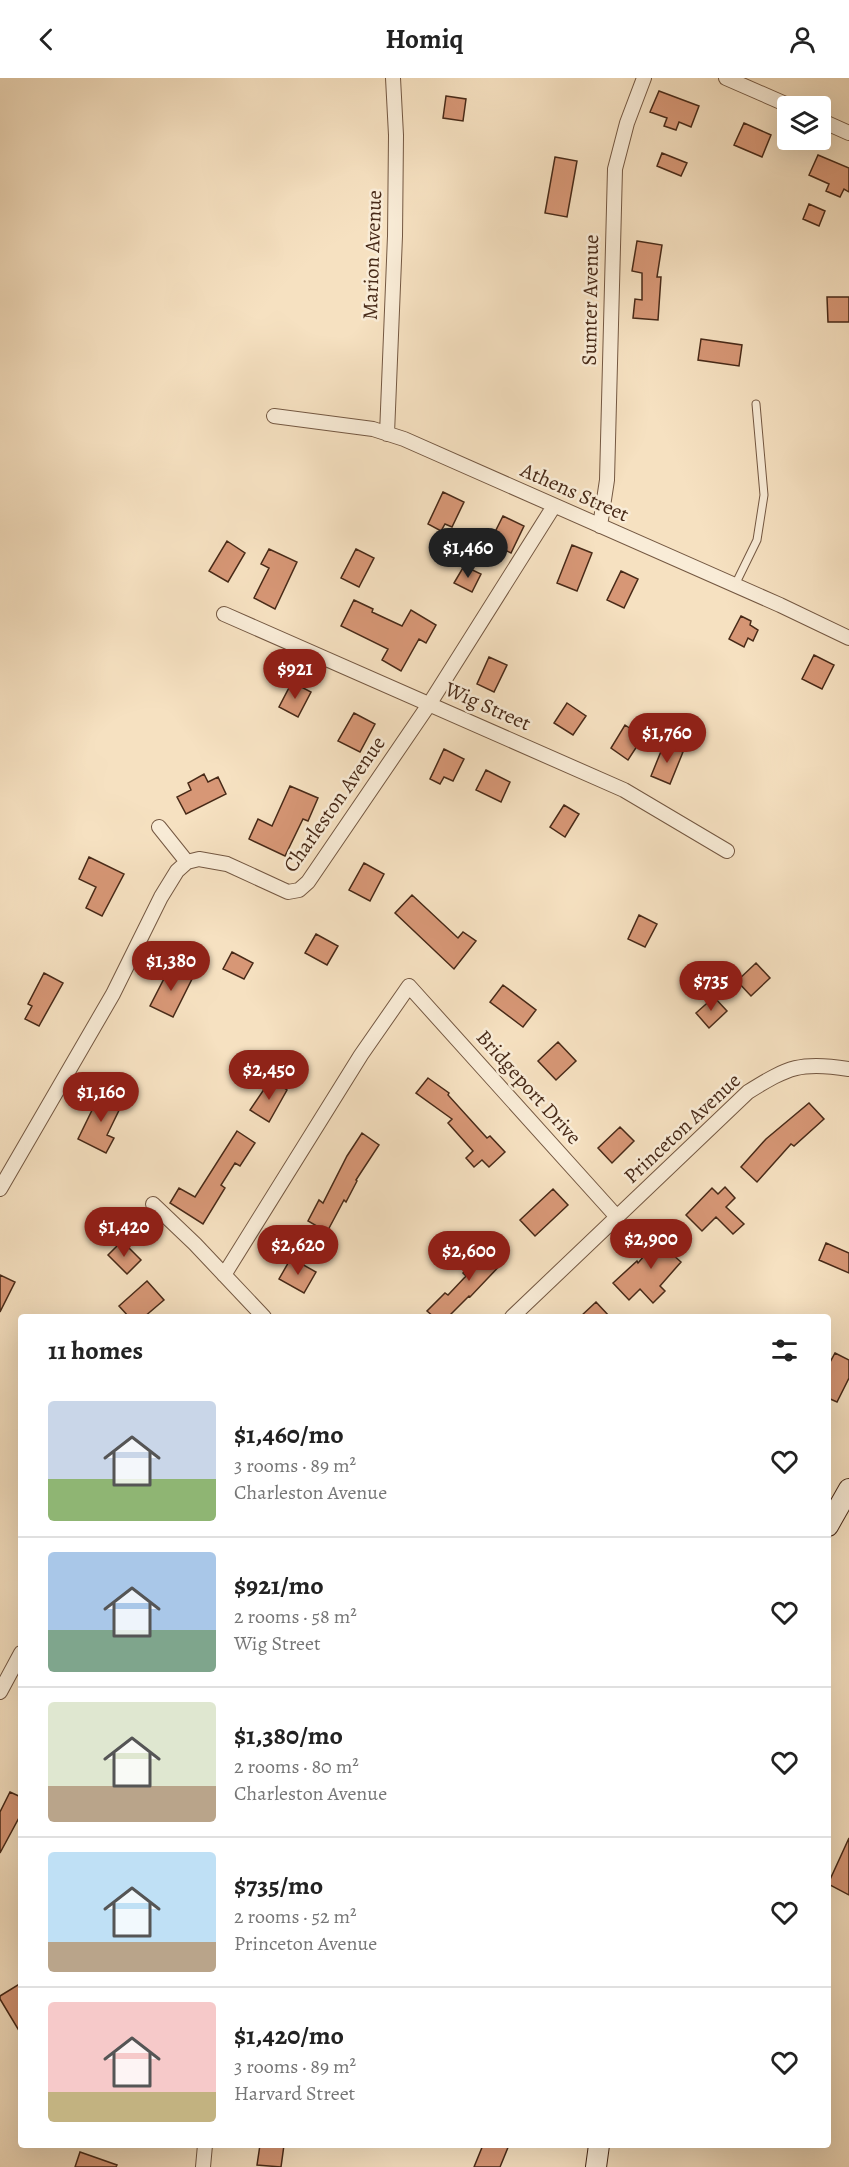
<!DOCTYPE html>
<html lang="en">
<head>
<meta charset="utf-8">
<style>
  body { margin:0; font-family:Alegreya,serif; background:#f6f6f6; color:#222; height:100vh; display:flex; flex-direction:column; font-size:22px; white-space:nowrap }
  * { box-sizing:border-box; margin:0 }
  p { font-size:20px; color:#767676 }
  .icon { flex:none; width:33px; height:33px; fill:none; stroke:currentColor; stroke-width:2; stroke-linecap:round; stroke-linejoin:round }
  .map { position:relative; flex:1; overflow:hidden }
  .panel { position:absolute; left:18px; top:1236px; width:813px; height:834px; display:flex; flex-direction:column; background:#fff; border-radius:6px; box-shadow:0 6px 24px #0002 }
  .panel>* { flex:none }
  .buttons { position:absolute; left:777px; top:18px; display:grid; gap:12px }
  .buttons a { display:grid; place-items:center; width:54px; height:54px; border-radius:6px; background:#fff; box-shadow:0 6px 24px #0002; font-size:30px }
  .price { position:absolute; translate:-50% -51px; padding:0 14px; border-radius:21px; background:#8f2418; color:#fff; font-size:20px; line-height:39px; filter:drop-shadow(0 2px 3px #0008) }
  .price::after { content:''; position:absolute; left:50%; top:36px; width:18px; height:14px; margin-left:-9px; background:inherit; clip-path:polygon(0 0,100% 0,50% 100%) }
  .price.selected { background:#222; color:#fff }
  ul { padding:0; list-style:none }
  li { display:flex; align-items:center; gap:18px; height:150px; padding:0 30px }
  li+li { border-top:2px solid #e0e0e0 }
  li span { display:grid; place-items:center; flex:none; width:168px; height:120px; border-radius:6px; color:#555 }
  li>.icon { margin-inline-start:auto }
  span .icon { width:72px; height:72px; fill:#fffc; stroke-width:1 }
  li b { font-size:26px }
  h2 { display:flex; justify-content:space-between; align-items:center; height:72px; padding:0 30px; font-size:26px }
  header { display:flex; justify-content:space-between; align-items:center; height:78px; padding:0 30px; background:#fff; font-size:27px; font-weight:700 }
  .map>svg:first-child { display:block }
</style>
</head>
<body>
<header><svg class="icon" aria-label="back" viewBox="0 0 24 24"><path d="M15 5l-7 7 7 7"/></svg>Homiq<svg class="icon" aria-label="person" viewBox="0 0 24 24"><circle cx="12" cy="8" r="4"/><path d="M4 21q1-7 8-7t8 7"/></svg></header>
<div class="map">
<svg width="849" height="2089" viewBox="0 0 849 2089">
  <rect width="100%" height="100%" fill="#f6e1c1"/>
  <filter id="stains"><feTurbulence type="fractalNoise" baseFrequency=".00333" numOctaves="4"/><feColorMatrix values="0 0 0 0 .2 0 0 0 0 .09 0 0 0 0 .02 0 0 0 .5 -.17"/></filter>
  <radialGradient id="worn" r=".72"><stop offset=".6" stop-color="#630" stop-opacity="0"/><stop offset="1" stop-color="#630" stop-opacity=".3"/></radialGradient>
  <path fill="#d79776" stroke="#482a18" stroke-width="1.5" d="M 659,13 L 699,28 L 691,49 L 679,44 L 676,52 L 664,48 L 667,40 L 650,34 Z
    M 446,18 L 466,21 L 463,43 L 443,40 Z
    M 744,45 L 771,57 L 762,79 L 734,67 Z
    M 662,75 L 687,85 L 681,98 L 657,88 Z
    M 818,77 L 849,90 L 849,114 L 844,111 L 840,119 L 826,113 L 829,106 L 809,97 Z
    M 555,79 L 577,83 L 567,139 L 545,135 Z
    M 809,126 L 825,133 L 819,148 L 803,141 Z
    M 637,163 L 662,167 L 657,199 L 661,199 L 658,242 L 633,240 L 635,221 L 642,222 L 642,195 L 632,193 Z
    M 827,219 L 849,219 L 849,244 L 828,244 Z
    M 701,261 L 742,267 L 739,288 L 698,282 Z
    M 443,414 L 464,424 L 452,449 L 445,446 L 441,453 L 428,446 Z
    M 503,438 L 524,448 L 511,475 L 501,470 L 499,476 L 487,470 Z
    M 227,463 L 245,475 L 228,504 L 209,493 Z
    M 572,467 L 592,475 L 577,513 L 557,505 Z
    M 269,471 L 297,484 L 275,531 L 254,520 L 269,490 L 261,486 Z
    M 356,471 L 374,480 L 359,509 L 341,500 Z
    M 464,488 L 481,496 L 472,514 L 454,505 Z
    M 621,493 L 638,501 L 624,530 L 607,522 Z
    M 354,522 L 373,531 L 372,534 L 402,548 L 411,532 L 436,547 L 426,565 L 419,561 L 401,593 L 382,582 L 388,571 L 341,548 Z
    M 741,538 L 751,543 L 750,547 L 758,552 L 753,563 L 748,560 L 744,569 L 729,561 Z
    M 814,577 L 834,587 L 822,611 L 802,601 Z
    M 489,579 L 507,587 L 494,614 L 477,606 Z
    M 292,604 L 311,614 L 298,639 L 279,629 Z
    M 567,625 L 586,638 L 573,657 L 554,645 Z
    M 354,635 L 375,646 L 360,674 L 338,663 Z
    M 625,647 L 643,659 L 628,682 L 611,670 Z
    M 664,666 L 683,674 L 670,706 L 651,698 Z
    M 444,671 L 464,681 L 453,703 L 444,699 L 440,706 L 430,701 Z
    M 486,692 L 510,704 L 501,724 L 476,712 Z
    M 204,696 L 208,704 L 218,699 L 226,716 L 186,736 L 177,719 L 191,712 L 188,705 Z
    M 290,708 L 318,720 L 308,743 L 303,741 L 285,778 L 249,761 L 258,741 L 272,748 Z
    M 564,727 L 579,736 L 565,759 L 550,749 Z
    M 89,779 L 124,796 L 102,838 L 86,830 L 96,809 L 79,801 Z
    M 364,785 L 384,796 L 370,823 L 349,812 Z
    M 412,817 L 458,860 L 463,854 L 476,863 L 454,891 L 395,835 Z
    M 639,837 L 657,846 L 645,869 L 628,861 Z
    M 316,856 L 338,868 L 327,887 L 305,875 Z
    M 232,874 L 253,885 L 244,901 L 223,891 Z
    M 756,885 L 770,900 L 751,918 L 737,903 Z
    M 170,889 L 192,901 L 173,939 L 150,928 Z
    M 44,895 L 63,905 L 39,948 L 25,941 L 32,928 L 28,926 Z
    M 503,907 L 536,932 L 523,949 L 490,924 Z
    M 714,919 L 727,933 L 709,950 L 696,935 Z
    M 558,964 L 576,983 L 556,1002 L 538,983 Z
    M 428,1000 L 449,1015 L 448,1017 L 487,1060 L 490,1058 L 505,1074 L 489,1089 L 482,1082 L 474,1089 L 466,1080 L 473,1073 L 448,1045 L 452,1041 L 416,1015 Z
    M 271,1001 L 287,1012 L 269,1044 L 250,1032 Z
    M 105,1013 L 124,1022 L 107,1057 L 114,1060 L 106,1075 L 78,1061 L 96,1024 L 99,1026 Z
    M 809,1025 L 824,1041 L 794,1068 L 791,1066 L 757,1104 L 741,1089 L 766,1061 Z
    M 620,1049 L 634,1063 L 612,1085 L 598,1070 Z
    M 237,1053 L 255,1065 L 240,1088 L 235,1085 L 221,1107 L 225,1110 L 203,1146 L 170,1125 L 179,1110 L 195,1119 Z
    M 362,1055 L 379,1067 L 356,1102 L 357,1103 L 346,1124 L 344,1122 L 327,1154 L 308,1143 L 319,1122 L 323,1125 L 347,1078 Z
    M 725,1109 L 735,1120 L 726,1129 L 744,1146 L 733,1156 L 716,1139 L 702,1153 L 686,1137 L 712,1110 L 718,1116 Z
    M 553,1111 L 568,1127 L 535,1158 L 520,1142 Z
    M 666,1153 L 681,1166 L 672,1176 L 681,1184 L 660,1208 L 665,1213 L 653,1225 L 640,1211 L 629,1222 L 613,1205 L 637,1183 L 638,1185 Z
    M 122,1163 L 141,1182 L 127,1196 L 108,1177 Z
    M 826,1165 L 849,1175 L 849,1195 L 819,1182 Z
    M 492,1168 L 506,1181 L 470,1219 L 469,1218 L 448,1239 L 434,1239 L 427,1233 L 445,1215 L 448,1217 L 466,1198 L 463,1195 L 472,1186 L 468,1182 L 480,1169 L 486,1174 Z
    M 291,1180 L 316,1194 L 304,1215 L 279,1201 Z
    M 0,1197 L 15,1204 L 0,1234 Z
    M 147,1203 L 164,1222 L 144,1239 L 129,1239 L 119,1228 Z
    M 596,1224 L 610,1239 L 580,1239 Z
    M 835,1275 L 849,1282 L 849,1300 L 837,1324 L 828,1320 L 828,1288 Z
    M 10,1714 L 21,1719 L 21,1736 L 0,1775 L 0,1734 Z
    M 849,1760 L 849,1817 L 828,1806 Z
    M 21,1905 L 21,1956 L 0,1921 L 0,1918 Z
    M 260,2067 L 284,2067 L 281,2089 L 257,2087 Z
    M 483,2067 L 509,2067 L 500,2089 L 474,2089 Z
    M 80,2074 L 117,2087 L 116,2089 L 75,2089 Z"/>
  <g fill="none" stroke-linecap="round" stroke-linejoin="round">
    <g stroke="#745842" stroke-width="9">
      <path id="lane" d="M 735,507 L 757,462 L 764,417 L 756,326"/>
    </g>
    <g stroke="#745842" stroke-width="16">
      <path id="street" d="M 726,0 L 790,28
        M 820,42 L 849,55
        M 274,338 L 373,351 L 404,361 L 780,527 L 849,560
        M 387,356 L 395,158 L 396,57 L 393,0
        M 600,448 L 607,402 L 615,91 L 627,45 L 644,0
        M 224,536 L 624,712 L 727,773
        M 159,749 L 187,784
        M 0,1111 L 113,916 L 161,819 L 177,793 L 187,784 L 199,781 L 227,786 L 288,814 L 299,812 L 308,804 L 430,625 L 554,428
        M 153,1126 L 195,1166 L 264,1239
        M 224,1197 L 361,977 L 409,908 L 617,1139
        M 512,1239 L 748,1014 C 788,989 801,983 849,991
        M 0,1614 L 21,1575
        M 203,2089 L 205,2067"/>
    </g>
    <g stroke="#482a18" stroke-width="22">
      <path id="secondary" d="M 828,1448 L 849,1411
        M 596,2089 L 599,2067"/>
    </g>
    <use href="#lane" stroke="#f9ecd7" stroke-width="7"/>
    <use href="#street" stroke="#f9ecd7" stroke-width="14"/>
    <use href="#secondary" stroke="#f9ecd7" stroke-width="20"/>
  </g>
  <g text-anchor="middle" dominant-baseline="central" stroke-width="5" stroke-linejoin="round" paint-order="stroke">
    <g font-size="21" fill="#482a18" stroke="#f9ecd7">
      <text transform="translate(372 177) rotate(-88)">Marion Avenue</text>
      <text transform="translate(590 222) rotate(-89)">Sumter Avenue</text>
      <text transform="translate(575 414) rotate(24)">Athens Street</text>
      <text transform="translate(488 628) rotate(24)">Wig Street</text>
      <text transform="translate(334 726) rotate(-55)">Charleston Avenue</text>
      <text transform="translate(529 1009) rotate(48)">Bridgeport Drive</text>
      <text transform="translate(682 1050) rotate(-43)">Princeton Avenue</text>
    </g>
  </g>
  <rect width="100%" height="100%" filter="url(#stains)"/>
  <rect width="100%" height="100%" fill="url(#worn)"/>
</svg>
<div class="buttons">
<a><svg class="icon" aria-label="layers" viewBox="0 0 24 24"><path d="M12 4l9 5-9 5-9-5zM3 14l9 5 9-5"/></svg></a>
</div>
<b class="price selected" style="left:468px;top:501px">$1,460</b>
<b class="price" style="left:295px;top:622px">$921</b>
<b class="price" style="left:667px;top:686px">$1,760</b>
<b class="price" style="left:171px;top:914px">$1,380</b>
<b class="price" style="left:711px;top:934px">$735</b>
<b class="price" style="left:269px;top:1023px">$2,450</b>
<b class="price" style="left:101px;top:1045px">$1,160</b>
<b class="price" style="left:124px;top:1180px">$1,420</b>
<b class="price" style="left:651px;top:1192px">$2,900</b>
<b class="price" style="left:298px;top:1198px">$2,620</b>
<b class="price" style="left:469px;top:1204px">$2,600</b>
<section class="panel">
<h2>11 homes<svg class="icon" aria-label="filters" viewBox="0 0 24 24"><path d="M4 7h16M4 17h16"/><circle cx="9" cy="7" r="2"/><circle cx="15" cy="17" r="2"/></svg></h2>
<ul>
<li><span style="background:linear-gradient(#c9d6e8 65%,#8fb573 0)"><svg class="icon" aria-label="home" viewBox="0 0 24 24"><path d="M3 11l9-7 9 7M6 9v11h12V9"/></svg></span><div><b>$1,460/mo</b><p>3 rooms · 89 m²</p><p>Charleston Avenue</p></div><svg class="icon" aria-label="heart" viewBox="0 0 24 24"><path d="M12 20l-8-8c-3-5 5-10 8-4 3-6 11-1 8 4z"/></svg></li>
<li><span style="background:linear-gradient(#a9c7e8 65%,#7fa58c 0)"><svg class="icon" aria-label="home" viewBox="0 0 24 24"><path d="M3 11l9-7 9 7M6 9v11h12V9"/></svg></span><div><b>$921/mo</b><p>2 rooms · 58 m²</p><p>Wig Street</p></div><svg class="icon" aria-label="heart" viewBox="0 0 24 24"><path d="M12 20l-8-8c-3-5 5-10 8-4 3-6 11-1 8 4z"/></svg></li>
<li><span style="background:linear-gradient(#dfe7d0 70%,#b9a48a 0)"><svg class="icon" aria-label="home" viewBox="0 0 24 24"><path d="M3 11l9-7 9 7M6 9v11h12V9"/></svg></span><div><b>$1,380/mo</b><p>2 rooms · 80 m²</p><p>Charleston Avenue</p></div><svg class="icon" aria-label="heart" viewBox="0 0 24 24"><path d="M12 20l-8-8c-3-5 5-10 8-4 3-6 11-1 8 4z"/></svg></li>
<li><span style="background:linear-gradient(#bfe0f5 75%,#b9a48a 0)"><svg class="icon" aria-label="home" viewBox="0 0 24 24"><path d="M3 11l9-7 9 7M6 9v11h12V9"/></svg></span><div><b>$735/mo</b><p>2 rooms · 52 m²</p><p>Princeton Avenue</p></div><svg class="icon" aria-label="heart" viewBox="0 0 24 24"><path d="M12 20l-8-8c-3-5 5-10 8-4 3-6 11-1 8 4z"/></svg></li>
<li><span style="background:linear-gradient(#f6c9c9 75%,#c2b280 0)"><svg class="icon" aria-label="home" viewBox="0 0 24 24"><path d="M3 11l9-7 9 7M6 9v11h12V9"/></svg></span><div><b>$1,420/mo</b><p>3 rooms · 89 m²</p><p>Harvard Street</p></div><svg class="icon" aria-label="heart" viewBox="0 0 24 24"><path d="M12 20l-8-8c-3-5 5-10 8-4 3-6 11-1 8 4z"/></svg></li>
</ul>
</section>
</div>
</body>
</html>
